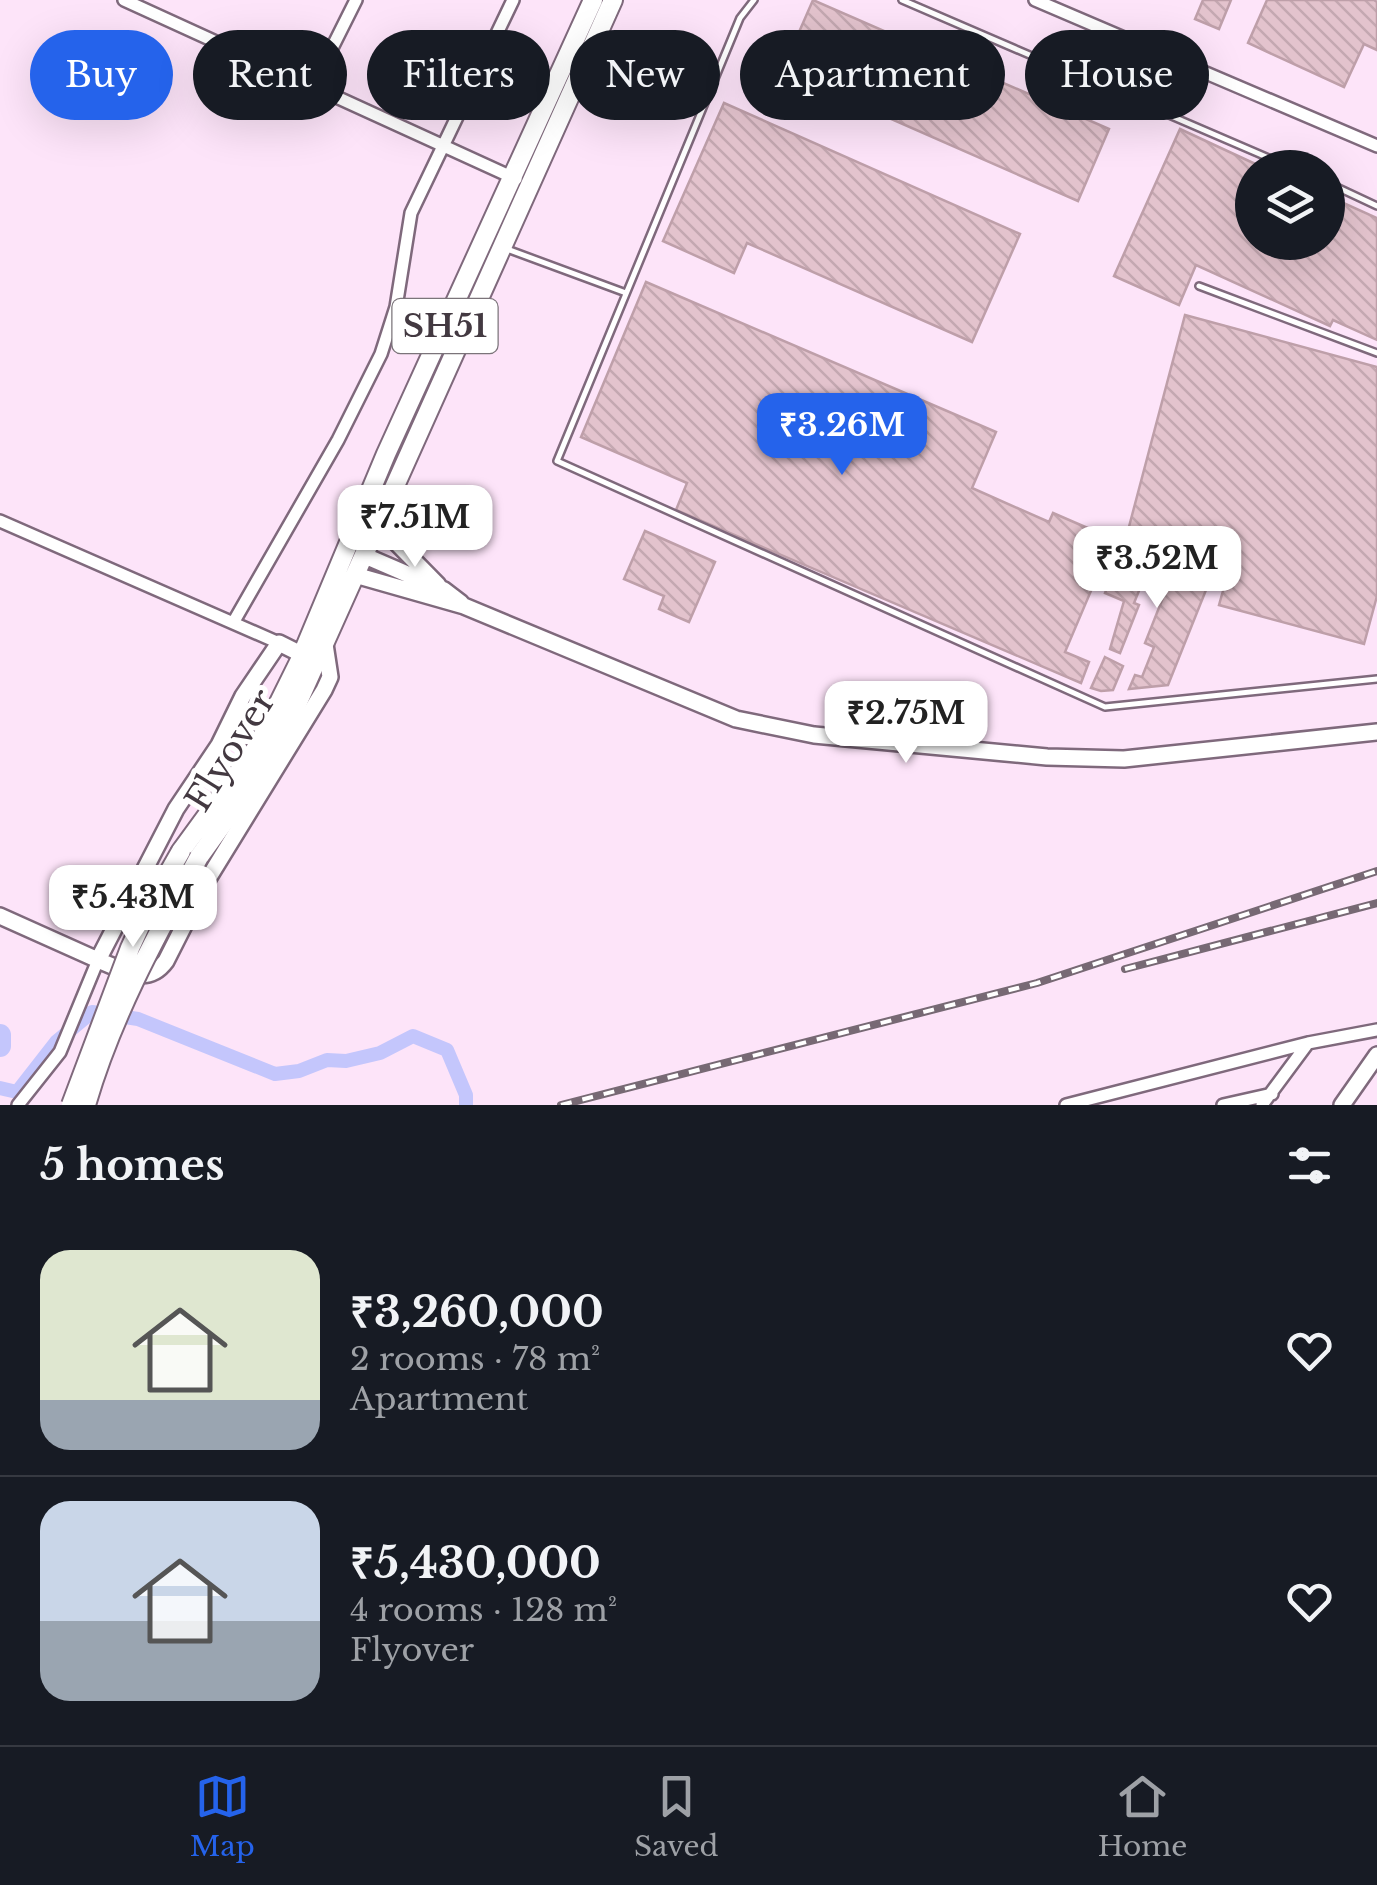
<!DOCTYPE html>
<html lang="en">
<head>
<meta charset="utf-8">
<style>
  body { margin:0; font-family:"Libre Baskerville",serif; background:#20242c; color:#f1f3f6; height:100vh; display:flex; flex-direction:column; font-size:38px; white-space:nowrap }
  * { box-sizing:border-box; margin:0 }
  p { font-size:32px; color:#9ea1a6 }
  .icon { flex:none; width:55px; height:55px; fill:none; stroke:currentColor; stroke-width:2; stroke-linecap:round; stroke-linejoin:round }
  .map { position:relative; height:1105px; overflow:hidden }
  .drawer { display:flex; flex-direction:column; background:#171b24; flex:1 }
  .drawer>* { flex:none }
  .guide { position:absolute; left:30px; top:30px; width:1318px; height:90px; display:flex; gap:20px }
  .buttons { position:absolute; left:1235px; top:150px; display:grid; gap:20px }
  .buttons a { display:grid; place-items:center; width:110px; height:110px; border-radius:50%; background:#171b24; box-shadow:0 10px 40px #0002; font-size:50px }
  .price { position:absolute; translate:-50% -85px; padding:0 22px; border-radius:20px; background:#fff; color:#222; font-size:32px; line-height:65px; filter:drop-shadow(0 2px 5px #0008) }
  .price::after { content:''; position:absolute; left:50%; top:60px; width:30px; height:22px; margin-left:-15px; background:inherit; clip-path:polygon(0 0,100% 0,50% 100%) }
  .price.active { background:#2563eb; color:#fff }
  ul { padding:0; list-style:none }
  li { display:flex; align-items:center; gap:30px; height:250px; padding:0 40px }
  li+li { border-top:2px solid #363941 }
  li span { display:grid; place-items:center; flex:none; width:280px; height:200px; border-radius:30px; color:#555 }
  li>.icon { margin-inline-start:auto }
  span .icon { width:120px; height:120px; fill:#fffc; stroke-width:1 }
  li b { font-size:42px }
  h2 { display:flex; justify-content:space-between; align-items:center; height:120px; padding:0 40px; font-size:42px }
  .chip { padding:0 35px; border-radius:45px; background:#171b24; box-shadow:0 10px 40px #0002; font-size:35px; line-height:90px }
  .chip.active { background:#2563eb; color:#fff }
  .tab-bar { display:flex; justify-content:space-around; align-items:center; height:140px; border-top:2px solid #363941; background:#171b24; font-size:28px; color:#9ea1a6 }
  .tab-bar a { display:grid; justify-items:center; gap:5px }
  .tab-bar .active { color:#2563eb }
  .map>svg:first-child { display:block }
</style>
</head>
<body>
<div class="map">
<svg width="1377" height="1105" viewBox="0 0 1377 1105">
  <defs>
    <pattern id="building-back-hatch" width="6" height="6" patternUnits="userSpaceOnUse" patternTransform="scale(2.5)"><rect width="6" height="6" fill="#e3c3cd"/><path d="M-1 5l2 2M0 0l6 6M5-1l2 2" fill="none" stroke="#c4a8b1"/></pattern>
  </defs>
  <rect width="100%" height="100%" fill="#fde4f9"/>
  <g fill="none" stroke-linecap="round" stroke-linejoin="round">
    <path stroke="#c4c6fc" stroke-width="14" d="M 0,1088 L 17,1092 L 56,1042 L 92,1012 L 138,1019 L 275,1074 L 299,1071 L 327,1060 L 346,1061 L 380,1053 L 413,1036 L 447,1050 L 466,1095 L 466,1105"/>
    <path stroke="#c4c6fc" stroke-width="22" d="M 0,1035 L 0,1046"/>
  </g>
  <path fill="url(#building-back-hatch)" stroke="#be9fa9" stroke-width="2.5" d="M 813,0 L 1109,129 L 1078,201 L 782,71 Z
    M 1203,0 L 1231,0 L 1219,29 L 1195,19 Z
    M 1267,0 L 1374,0 L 1377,2 L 1377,50 L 1364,44 L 1344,87 L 1248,43 Z
    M 724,103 L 1020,234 L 972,342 L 747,243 L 734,273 L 663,241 Z
    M 1180,129 L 1264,168 L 1252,168 L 1252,242 L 1328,242 L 1328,196 L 1377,218 L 1377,340 L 1333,320 L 1330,326 L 1196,265 L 1179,305 L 1114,276 Z
    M 646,282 L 996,432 L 972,488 L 1049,522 L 1053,513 L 1113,539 L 1065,652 L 1089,662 L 1081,683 L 676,510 L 687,483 L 581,437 Z
    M 1185,315 L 1377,367 L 1377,596 L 1364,644 L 1219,605 L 1230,566 L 1126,538 Z
    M 645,531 L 715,562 L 689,622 L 659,609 L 664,596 L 624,579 Z
    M 1116,542 L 1210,580 L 1168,685 L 1129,689 L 1135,675 L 1142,677 L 1154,647 L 1145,643 L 1168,585 L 1145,576 L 1134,603 L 1139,605 L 1120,653 L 1110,649 L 1124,601 L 1105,593 L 1112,575 L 1127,581 L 1134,565 L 1110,556 Z
    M 1105,657 L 1123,666 L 1113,690 L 1101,691 L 1091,688 Z"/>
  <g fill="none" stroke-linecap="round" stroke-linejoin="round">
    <g stroke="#7f697c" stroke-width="10">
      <path id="lane" d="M 754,0 L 740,18 L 557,461 L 1105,707 L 1377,679
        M 902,0 L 1292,168
        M 1328,183 L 1377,206
        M 507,249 L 626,293
        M 1199,286 L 1377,353"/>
    </g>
    <g stroke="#7f697c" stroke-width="16">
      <path id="street" d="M 124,0 L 516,179
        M 1035,0 L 1377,146
        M 313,86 L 356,0
        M 0,521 L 279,643
        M 233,623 L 338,440 L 381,354 L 396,307 L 411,213 L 513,0
        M 18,1105 L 60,1052 L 98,960
        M 1066,1105 L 1308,1043 L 1377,1030
        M 1223,1105 L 1272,1094
        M 1262,1105 L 1308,1043"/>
    </g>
    <g stroke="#7f697c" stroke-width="20">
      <path id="secondary" d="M 378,524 L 438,585
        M 363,555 L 444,590 L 461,603
        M 355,575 L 464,606 L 736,719 L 814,735 L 1047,757 L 1124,759 L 1377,732
        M 303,655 L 279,643 L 243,696 L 219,745 L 176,809 L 98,960 C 123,970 147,987 166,961 L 206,882 L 324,690 L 330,677 L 325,644
        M 0,916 L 98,960
        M 1342,1105 L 1377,1055"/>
    </g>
    <g stroke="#7f697c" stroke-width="22">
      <path id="primary" d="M 181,851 L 257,747 L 299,662 L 386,454 L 593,0
        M 199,857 L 256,778 L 289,722 L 613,0"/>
    </g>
    <use href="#lane" stroke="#fff" stroke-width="5"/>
    <use href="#street" stroke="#fff" stroke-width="11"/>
    <use href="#secondary" stroke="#fff" stroke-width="15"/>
    <use href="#primary" stroke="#fff" stroke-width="18"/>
    <g stroke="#776974" stroke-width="8">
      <path id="rail" d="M 1125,969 L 1377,903
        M 561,1105 L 1037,983 L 1377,871"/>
    </g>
    <use href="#rail" stroke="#fff" stroke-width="4" stroke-dasharray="11" stroke-linecap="butt"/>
    <g stroke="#7f697c" stroke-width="22" stroke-linecap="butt">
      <path id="primary-bridge" d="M 71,1105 L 130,948 L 148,909 L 181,851
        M 86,1105 C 111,1018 156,936 199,857"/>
    </g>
    <use href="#primary-bridge" stroke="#fff" stroke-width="18"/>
  </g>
  <g text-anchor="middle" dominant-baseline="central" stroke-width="10" stroke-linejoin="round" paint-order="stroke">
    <rect fill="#fff" stroke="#7b747a" stroke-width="2.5" x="392.5" y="299" width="105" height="54" rx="8"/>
    <g font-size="32" font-weight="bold" fill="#433941">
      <text x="445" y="326">SH51</text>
    </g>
    <g font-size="35" fill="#433941" stroke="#fff">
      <text transform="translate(230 750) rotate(-58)">Flyover</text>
    </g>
  </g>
</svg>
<div class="buttons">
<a><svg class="icon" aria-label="layers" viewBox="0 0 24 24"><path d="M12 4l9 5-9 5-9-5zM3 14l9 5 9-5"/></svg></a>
</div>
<b class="price active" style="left:842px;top:478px">₹3.26M</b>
<b class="price" style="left:415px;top:570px">₹7.51M</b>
<b class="price" style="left:1157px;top:611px">₹3.52M</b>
<b class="price" style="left:906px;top:766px">₹2.75M</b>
<b class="price" style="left:133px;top:950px">₹5.43M</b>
<div class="guide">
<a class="chip active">Buy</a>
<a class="chip">Rent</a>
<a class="chip">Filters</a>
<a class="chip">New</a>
<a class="chip">Apartment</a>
<a class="chip">House</a>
</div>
</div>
<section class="drawer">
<h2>5 homes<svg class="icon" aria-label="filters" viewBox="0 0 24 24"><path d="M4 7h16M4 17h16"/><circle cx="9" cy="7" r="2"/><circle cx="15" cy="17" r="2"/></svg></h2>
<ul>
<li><span style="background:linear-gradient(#dfe7d0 75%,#9aa5b1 0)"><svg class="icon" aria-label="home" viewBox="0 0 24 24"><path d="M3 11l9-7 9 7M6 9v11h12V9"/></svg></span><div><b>₹3,260,000</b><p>2 rooms · 78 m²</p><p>Apartment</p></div><svg class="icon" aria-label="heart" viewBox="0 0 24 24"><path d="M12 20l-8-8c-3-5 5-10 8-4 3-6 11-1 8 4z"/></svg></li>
<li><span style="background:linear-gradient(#c9d6e8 60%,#9aa5b1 0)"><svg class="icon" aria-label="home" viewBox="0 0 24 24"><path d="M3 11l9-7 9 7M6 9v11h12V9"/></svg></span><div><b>₹5,430,000</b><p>4 rooms · 128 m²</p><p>Flyover</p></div><svg class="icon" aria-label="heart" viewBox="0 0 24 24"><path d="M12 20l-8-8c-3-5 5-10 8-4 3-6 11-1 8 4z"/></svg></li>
</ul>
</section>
<nav class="tab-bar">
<a class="active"><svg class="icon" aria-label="map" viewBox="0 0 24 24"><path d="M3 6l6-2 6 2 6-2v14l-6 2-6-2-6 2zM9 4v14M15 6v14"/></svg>Map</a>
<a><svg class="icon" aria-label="saved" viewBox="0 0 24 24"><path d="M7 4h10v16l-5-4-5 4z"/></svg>Saved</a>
<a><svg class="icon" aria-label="home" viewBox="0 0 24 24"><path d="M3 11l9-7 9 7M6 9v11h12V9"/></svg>Home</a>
</nav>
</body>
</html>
